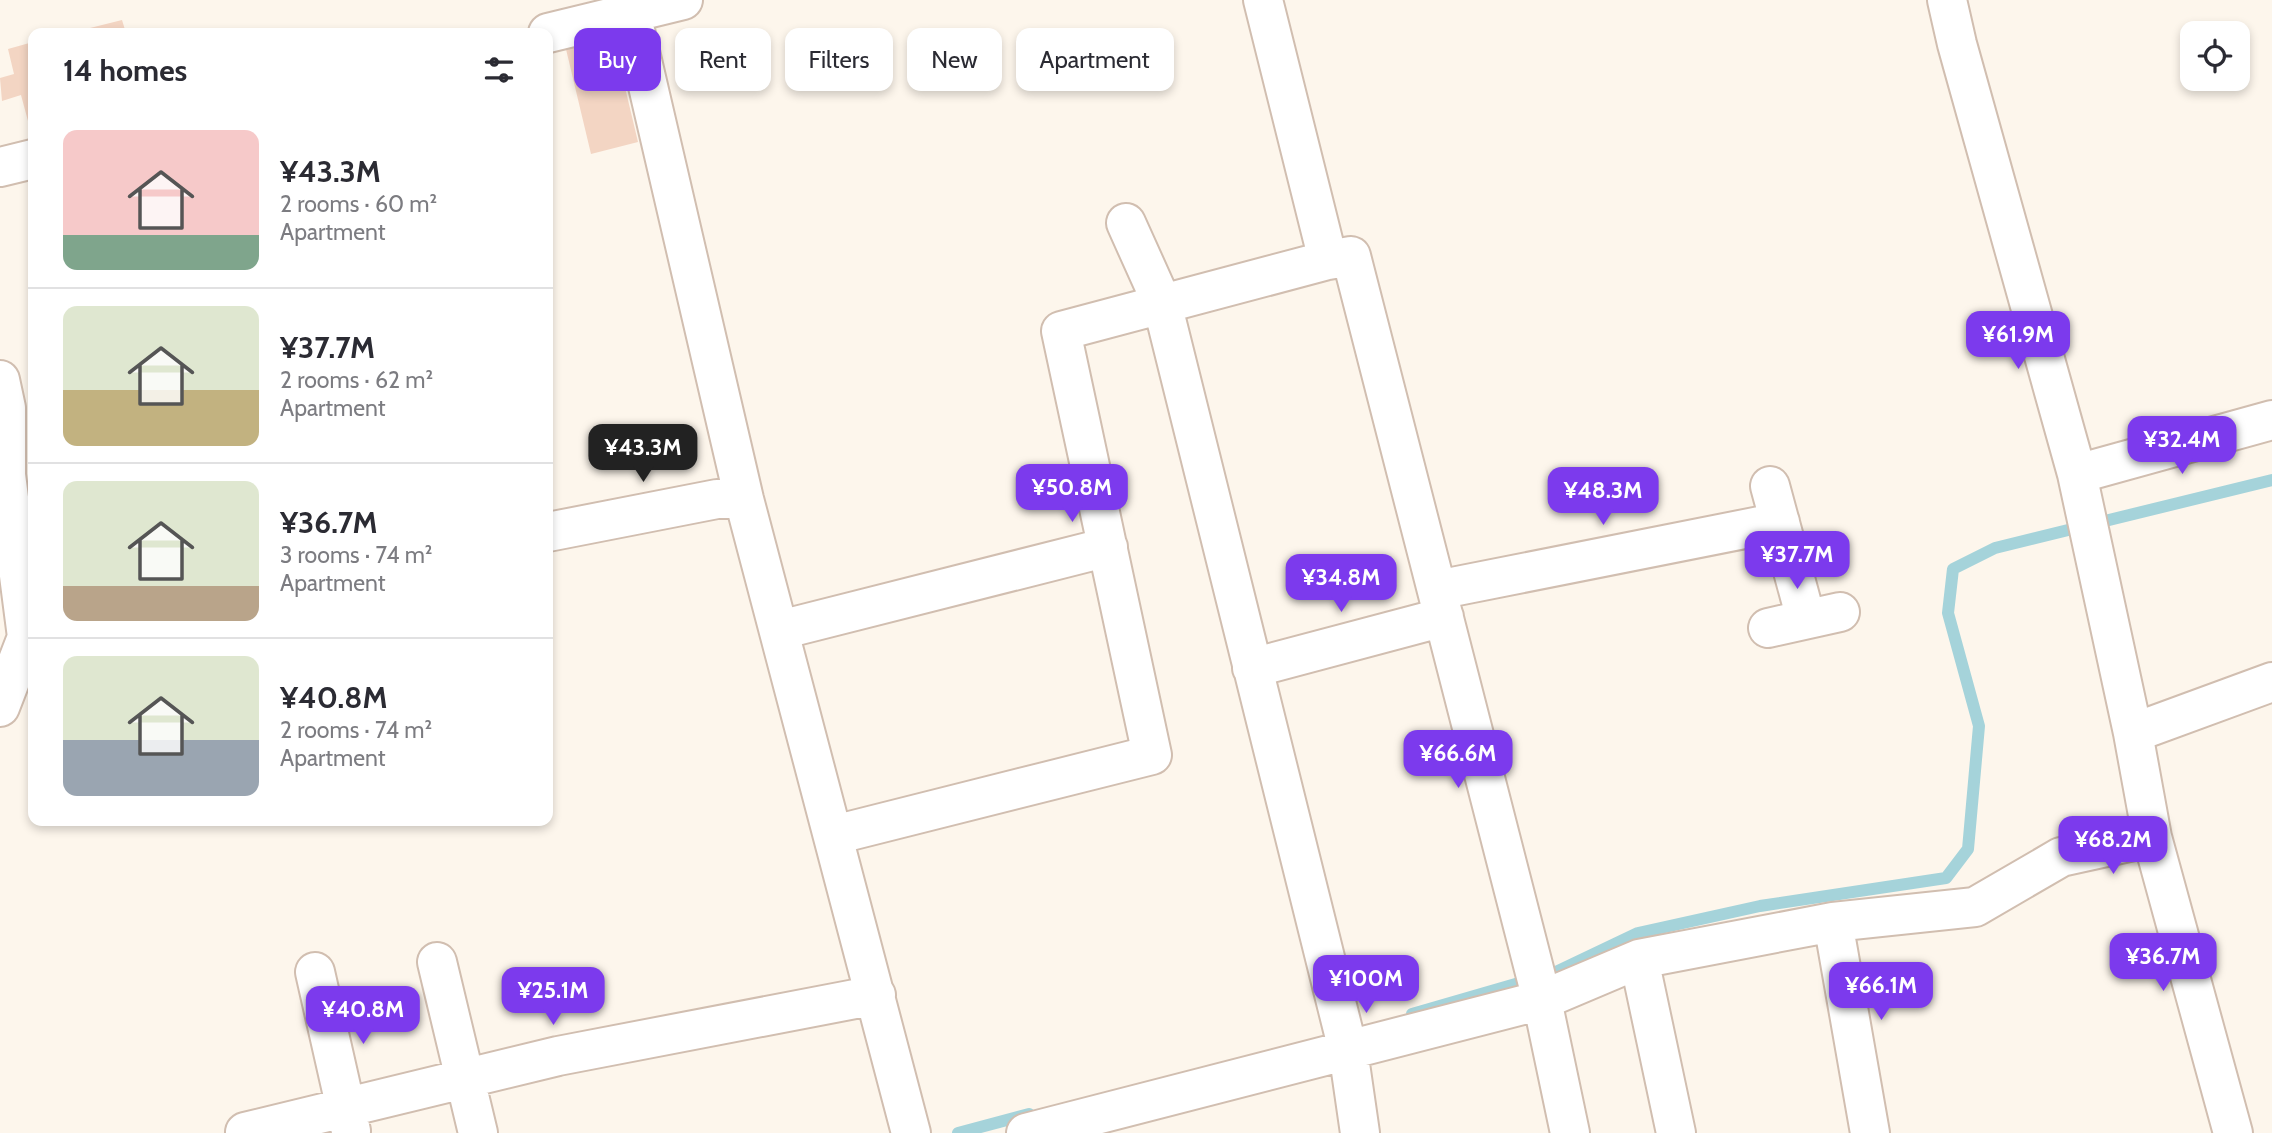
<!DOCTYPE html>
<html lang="en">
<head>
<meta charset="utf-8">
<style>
  body { margin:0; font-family:Cabin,sans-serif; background:#f2f2f3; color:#2b2b33; height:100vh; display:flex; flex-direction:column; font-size:26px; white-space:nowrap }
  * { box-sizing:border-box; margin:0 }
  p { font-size:23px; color:#7c7c81 }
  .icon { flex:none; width:38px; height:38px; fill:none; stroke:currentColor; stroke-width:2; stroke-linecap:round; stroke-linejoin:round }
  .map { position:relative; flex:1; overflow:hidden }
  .sheet { position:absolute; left:28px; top:28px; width:525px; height:798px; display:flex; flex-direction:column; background:#fff; border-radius:14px; box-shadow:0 4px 10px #0003 }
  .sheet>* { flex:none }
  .banner { position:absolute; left:574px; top:28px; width:665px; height:63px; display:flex; gap:14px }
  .buttons { position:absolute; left:2180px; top:21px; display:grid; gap:14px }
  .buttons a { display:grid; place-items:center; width:70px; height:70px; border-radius:14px; background:#fff; box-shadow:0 4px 10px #0003; font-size:35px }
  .price { position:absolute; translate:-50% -60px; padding:0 16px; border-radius:14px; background:#7c3aed; color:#fff; font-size:23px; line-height:46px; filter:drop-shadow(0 2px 4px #0008) }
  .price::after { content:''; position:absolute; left:50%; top:42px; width:21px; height:16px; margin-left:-10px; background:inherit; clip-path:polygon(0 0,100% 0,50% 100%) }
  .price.active { background:#222; color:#fff }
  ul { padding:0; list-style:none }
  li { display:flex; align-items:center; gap:21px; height:175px; padding:0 35px }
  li+li { border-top:2px solid #e1e1e2 }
  li span { display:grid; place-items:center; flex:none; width:196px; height:140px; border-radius:14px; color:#555 }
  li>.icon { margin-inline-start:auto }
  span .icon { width:84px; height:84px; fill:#fffc; stroke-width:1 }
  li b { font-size:30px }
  h2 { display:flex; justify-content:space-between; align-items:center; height:84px; padding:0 35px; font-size:30px }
  .chip { padding:0 24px; border-radius:14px; background:#fff; box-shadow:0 4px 10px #0003; font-size:24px; line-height:63px }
  .chip.active { background:#7c3aed; color:#fff }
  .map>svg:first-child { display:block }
</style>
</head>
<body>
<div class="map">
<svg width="2272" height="1133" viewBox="0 0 2272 1133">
  <rect width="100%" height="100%" fill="#fdf6ec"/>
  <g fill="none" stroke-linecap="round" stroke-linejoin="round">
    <path stroke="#a5d3da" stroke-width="12" d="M 1412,1014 L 1554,973 L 1638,933 L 1760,906 L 1946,878 L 1968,849 L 1979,726 L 1948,613 L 1953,569 L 1995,548 L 2272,480
      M 958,1133 L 1029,1114"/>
  </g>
  <path fill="#f3d5c3" d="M 122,20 L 126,33 L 79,33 L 78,31 Z
    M 612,33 L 638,142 L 591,154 L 565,45 Z
    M 33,42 L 33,136 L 32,136 L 21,95 L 2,101 L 0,78 L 14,74 L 8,49 Z"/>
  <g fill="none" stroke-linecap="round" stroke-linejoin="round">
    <g stroke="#d1beb0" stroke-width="42">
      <path id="minor" d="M 1263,0 L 1328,260 L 1351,256 L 1542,1000 L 1639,959 L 1833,922 L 1975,907 L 2061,857 L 2152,837
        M 1947,0 L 1957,44 L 2077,474 L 2133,733 L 2152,837 L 2233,1133
        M 631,13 L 744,499 L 911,1133
        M 548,33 L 683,0
        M 0,167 L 33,159
        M 1126,223 L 1162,303 L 1348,1050 L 1360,1133
        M 0,380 L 6,408 L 6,475 L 27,637 L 0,707
        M 2077,474 L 2272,420
        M 1770,486 L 1806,619
        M 548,532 L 717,499 L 744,499
        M 1437,590 L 1780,522
        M 1768,628 L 1840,612
        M 780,630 L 1108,547
        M 1252,668 L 1444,617
        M 2133,733 L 2272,682
        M 834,835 L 1152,755 L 1061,331 L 1328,260
        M 1833,922 L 1870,1133
        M 1639,959 L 1676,1133
        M 437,962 L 478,1133
        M 315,972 L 351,1131
        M 245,1132 L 558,1056 L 876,995
        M 1026,1133 L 1542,1000 L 1570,1133"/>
    </g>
    <use href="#minor" stroke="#fff" stroke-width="38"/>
  </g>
</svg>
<div class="buttons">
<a><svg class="icon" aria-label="locate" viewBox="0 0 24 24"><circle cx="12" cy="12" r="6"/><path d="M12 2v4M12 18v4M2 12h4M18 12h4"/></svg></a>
</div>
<b class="price" style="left:2018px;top:371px">¥61.9M</b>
<b class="price" style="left:2182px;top:476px">¥32.4M</b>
<b class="price active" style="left:643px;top:484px">¥43.3M</b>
<b class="price" style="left:1072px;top:524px">¥50.8M</b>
<b class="price" style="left:1603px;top:527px">¥48.3M</b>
<b class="price" style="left:1797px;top:591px">¥37.7M</b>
<b class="price" style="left:1341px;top:614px">¥34.8M</b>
<b class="price" style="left:1458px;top:790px">¥66.6M</b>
<b class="price" style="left:2113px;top:876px">¥68.2M</b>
<b class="price" style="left:2163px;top:993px">¥36.7M</b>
<b class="price" style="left:1366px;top:1015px">¥100M</b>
<b class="price" style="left:1881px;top:1022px">¥66.1M</b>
<b class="price" style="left:553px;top:1027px">¥25.1M</b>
<b class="price" style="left:363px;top:1046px">¥40.8M</b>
<div class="banner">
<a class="chip active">Buy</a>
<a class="chip">Rent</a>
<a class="chip">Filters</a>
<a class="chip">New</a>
<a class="chip">Apartment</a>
</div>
<section class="sheet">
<h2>14 homes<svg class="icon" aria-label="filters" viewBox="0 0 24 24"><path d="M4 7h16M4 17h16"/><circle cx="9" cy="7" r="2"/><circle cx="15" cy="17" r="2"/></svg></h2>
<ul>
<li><span style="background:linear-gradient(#f6c9c9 75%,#7fa58c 0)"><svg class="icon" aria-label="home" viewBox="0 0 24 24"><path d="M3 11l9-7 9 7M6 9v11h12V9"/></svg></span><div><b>¥43.3M</b><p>2 rooms · 60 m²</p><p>Apartment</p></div></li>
<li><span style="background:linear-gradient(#dfe7d0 60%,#c2b280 0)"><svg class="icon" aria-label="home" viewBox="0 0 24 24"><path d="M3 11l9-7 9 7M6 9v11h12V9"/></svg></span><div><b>¥37.7M</b><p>2 rooms · 62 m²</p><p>Apartment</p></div></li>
<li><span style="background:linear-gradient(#dfe7d0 75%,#b9a48a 0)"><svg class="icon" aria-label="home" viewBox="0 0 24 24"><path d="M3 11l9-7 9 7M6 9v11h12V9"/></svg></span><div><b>¥36.7M</b><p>3 rooms · 74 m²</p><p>Apartment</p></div></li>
<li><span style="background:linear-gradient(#dfe7d0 60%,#9aa5b1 0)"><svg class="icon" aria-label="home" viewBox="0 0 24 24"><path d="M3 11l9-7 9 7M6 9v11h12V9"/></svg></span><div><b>¥40.8M</b><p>2 rooms · 74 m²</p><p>Apartment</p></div></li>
</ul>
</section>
</div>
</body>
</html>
